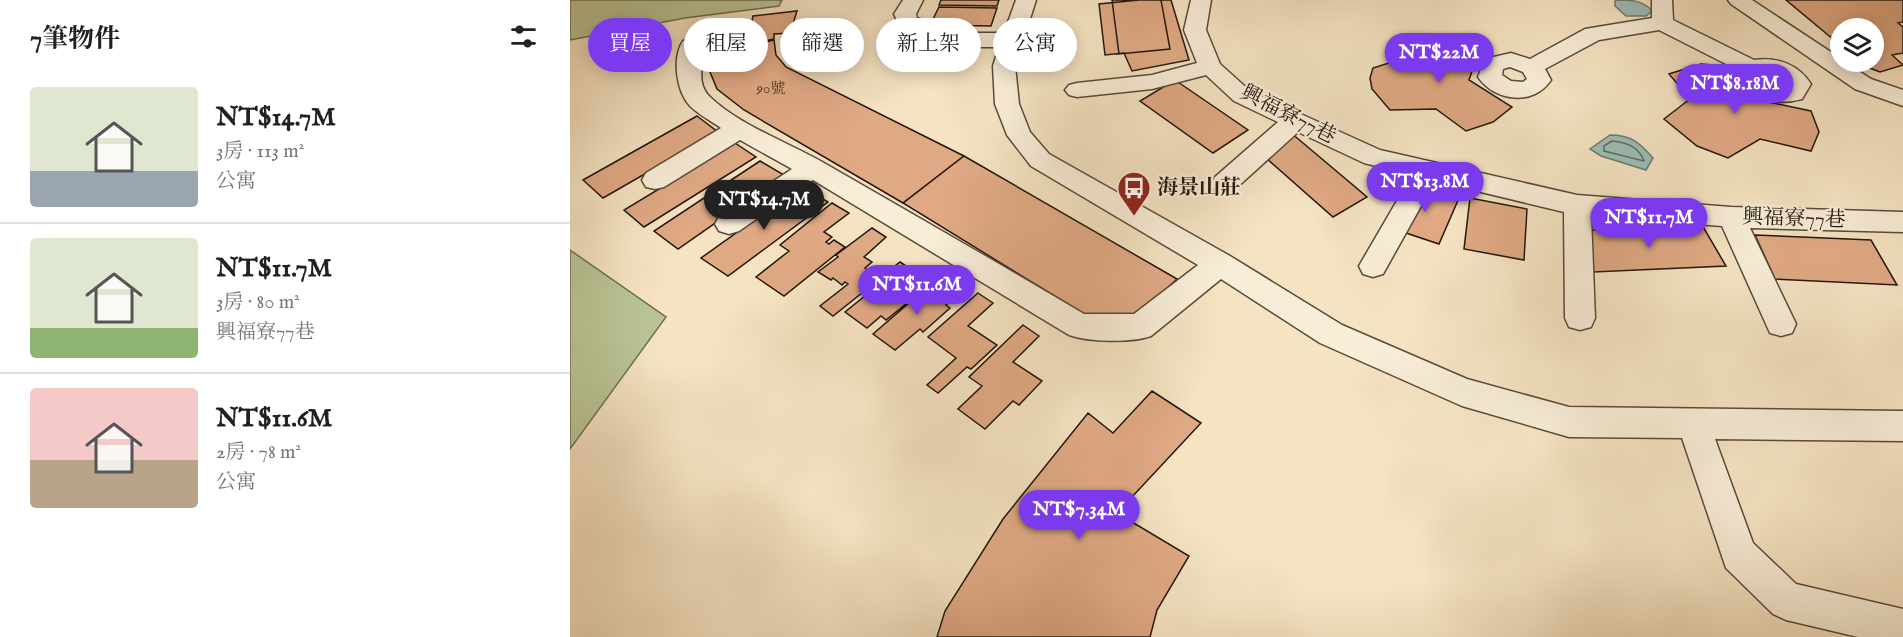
<!DOCTYPE html>
<html lang="zh-TW">
<head>
<meta charset="utf-8">
<style>
  body { margin:0; font-family:"IM FELL English","Noto Serif TC",serif; background:#f2f2f2; color:#202124; height:100vh; display:flex; flex-direction:column; font-size:22px; white-space:nowrap }
  * { box-sizing:border-box; margin:0 }
  p { font-size:20px; color:#757577 }
  .icon { flex:none; width:33px; height:33px; fill:none; stroke:currentColor; stroke-width:2; stroke-linecap:round; stroke-linejoin:round }
  .map { position:relative; flex:1; overflow:hidden }
  .drawer { display:flex; flex-direction:column; background:#fff; width:570px }
  .drawer>* { flex:none }
  .top-card { position:absolute; left:18px; top:18px; width:570px; height:54px; display:flex; gap:12px }
  .buttons { position:absolute; left:1260px; top:18px; display:grid; gap:12px }
  .buttons a { display:grid; place-items:center; width:54px; height:54px; border-radius:50%; background:#fff; box-shadow:0 3px 15px #0003; font-size:30px }
  .price { position:absolute; translate:-50% -51px; padding:0 14px; border-radius:21px; background:#7c3aed; color:#fff; font-size:20px; line-height:39px; filter:drop-shadow(0 2px 3px #0008) }
  .price::after { content:''; position:absolute; left:50%; top:36px; width:18px; height:14px; margin-left:-9px; background:inherit; clip-path:polygon(0 0,100% 0,50% 100%) }
  .price.active { background:#222; color:#fff }
  ul { padding:0; list-style:none }
  li { display:flex; align-items:center; gap:18px; height:150px; padding:0 30px }
  li+li { border-top:2px solid #e0e0e0 }
  li span { display:grid; place-items:center; flex:none; width:168px; height:120px; border-radius:6px; color:#555 }
  li>.icon { margin-inline-start:auto }
  span .icon { width:72px; height:72px; fill:#fffc; stroke-width:1 }
  li b { font-size:26px }
  h2 { display:flex; justify-content:space-between; align-items:center; height:72px; padding:0 30px; font-size:26px }
  .pill { padding:0 21px; border-radius:27px; background:#fff; box-shadow:0 3px 15px #0003; font-size:21px; line-height:54px }
  .pill.active { background:#7c3aed; color:#fff }
  main { display:flex; flex:1; min-height:0 }
  .map>svg:first-child { display:block }
</style>
</head>
<body>
<main>
<section class="drawer">
<h2>7筆物件<svg class="icon" aria-label="filters" viewBox="0 0 24 24"><path d="M4 7h16M4 17h16"/><circle cx="9" cy="7" r="2"/><circle cx="15" cy="17" r="2"/></svg></h2>
<ul>
<li><span style="background:linear-gradient(#dfe7d0 70%,#9aa5b1 0)"><svg class="icon" aria-label="home" viewBox="0 0 24 24"><path d="M3 11l9-7 9 7M6 9v11h12V9"/></svg></span><div><b>NT$14.7M</b><p>3房 · 113 m²</p><p>公寓</p></div></li>
<li><span style="background:linear-gradient(#dfe7d0 75%,#8fb573 0)"><svg class="icon" aria-label="home" viewBox="0 0 24 24"><path d="M3 11l9-7 9 7M6 9v11h12V9"/></svg></span><div><b>NT$11.7M</b><p>3房 · 80 m²</p><p>興福寮77巷</p></div></li>
<li><span style="background:linear-gradient(#f6c9c9 60%,#b9a48a 0)"><svg class="icon" aria-label="home" viewBox="0 0 24 24"><path d="M3 11l9-7 9 7M6 9v11h12V9"/></svg></span><div><b>NT$11.6M</b><p>2房 · 78 m²</p><p>公寓</p></div></li>
</ul>
</section>
<div class="map">
<svg width="1333" height="637" viewBox="0 0 1333 637">
  <rect width="100%" height="100%" fill="#f5e3c2"/>
  <filter id="stains"><feTurbulence type="fractalNoise" baseFrequency=".00333" numOctaves="4"/><feColorMatrix values="0 0 0 0 .2 0 0 0 0 .09 0 0 0 0 .02 0 0 0 .5 -.17"/></filter>
  <radialGradient id="worn" r=".72"><stop offset=".6" stop-color="#630" stop-opacity="0"/><stop offset="1" stop-color="#630" stop-opacity=".3"/></radialGradient>
  <path fill="#bac495" stroke="#6e6e51" stroke-width="1.5" d="M 0,0 L 212,0 L 209,6 L 115,18 L 0,40 Z
    M 0,250 L 96,317 L 0,449 Z"/>
  <path fill="#9cbeb7" stroke="#6c7b73" stroke-width="1.5" d="M 1045,0 C 1060,0 1074,0 1082,11 L 1076,16 L 1056,16 L 1045,6 Z
    M 1040,135 C 1061,135 1070,143 1083,158 L 1076,170 L 1031,156 L 1020,149 Z"/>
  <g fill="none" stroke-linecap="round" stroke-linejoin="round">
    <path stroke="#606a62" stroke-width="1.5" d="M 1042,141 C 1056,142 1069,147 1074,161 L 1034,151 L 1034,146 Z"/>
  </g>
  <path fill="#dfa984" stroke="#23170d" stroke-width="1.5" d="M 371,0 L 429,0 L 427,6 L 369,5 Z
    M 542,0 L 591,0 L 600,49 L 549,54 Z
    M 569,0 L 601,0 L 619,60 L 562,71 L 554,53 L 535,55 L 529,4 Z
    M 1216,0 L 1333,0 L 1333,22 L 1328,23 L 1333,27 L 1333,53 L 1322,55 L 1333,65 L 1310,72 L 1297,67 L 1291,62 L 1304,62 L 1304,28 L 1270,28 L 1270,45 Z
    M 369,7 L 427,8 L 421,26 L 360,25 Z
    M 227,11 L 220,33 L 204,34 L 204,39 L 159,48 L 159,39 L 179,34 L 183,16 Z
    M 851,39 L 891,42 L 910,48 L 899,80 L 942,107 L 923,122 L 896,131 L 866,109 L 820,110 L 802,89 L 800,78 L 803,68 L 825,61 L 839,62 Z
    M 204,40 L 206,55 L 216,67 L 394,156 L 333,203 L 174,110 L 147,89 L 140,72 L 139,55 Z
    M 1131,64 L 1155,66 L 1180,98 L 1241,111 L 1249,132 L 1241,151 L 1190,139 L 1158,158 L 1127,146 L 1094,119 L 1120,99 L 1099,74 Z
    M 605,80 L 678,130 L 643,153 L 570,101 Z
    M 127,116 L 148,132 L 33,198 L 13,180 Z
    M 720,132 L 797,197 L 763,217 L 687,150 Z
    M 165,143 L 186,157 L 74,227 L 54,210 Z
    M 394,156 L 607,279 L 563,320 L 530,324 L 333,203 Z
    M 190,161 L 214,175 L 108,249 L 84,231 Z
    M 843,183 L 889,198 L 869,244 L 821,228 Z
    M 232,186 L 258,202 L 158,276 L 131,258 Z
    M 900,198 L 957,209 L 954,260 L 894,249 Z
    M 262,203 L 279,213 L 254,232 L 262,237 L 256,242 L 259,244 L 264,240 L 275,247 L 214,296 L 186,277 L 219,251 L 210,245 Z
    M 1132,225 L 1156,266 L 1023,272 L 1005,231 Z
    M 302,228 L 316,237 L 294,257 L 302,262 L 295,268 L 300,272 L 307,266 L 317,273 L 263,316 L 250,306 L 278,284 L 275,282 L 272,285 L 263,278 L 261,280 L 248,272 L 268,257 L 266,255 Z
    M 1185,235 L 1301,240 L 1327,285 L 1205,279 Z
    M 330,262 L 350,275 L 341,282 L 353,290 L 316,320 L 311,316 L 297,328 L 275,312 L 301,291 L 297,288 Z
    M 383,284 L 393,291 L 376,305 L 380,308 L 353,332 L 350,329 L 325,350 L 303,334 L 360,285 L 372,293 Z
    M 408,293 L 423,303 L 398,326 L 427,345 L 401,369 L 397,367 L 368,393 L 357,385 L 386,358 L 358,337 Z
    M 453,325 L 469,336 L 443,362 L 472,381 L 449,405 L 443,401 L 415,429 L 388,409 L 412,386 L 399,377 Z
    M 582,391 L 631,423 L 547,513 L 619,556 L 587,610 L 580,637 L 367,637 L 375,611 L 433,519 L 518,413 L 543,433 Z"/>
  <g fill="none" stroke-linecap="round" stroke-linejoin="round">
    <g stroke="#584a3a" stroke-width="3">
      <path id="minor" d="M 333,0 L 353,0 L 346,14 L 347,18 L 385,33 L 434,33 L 446,0 L 466,0 L 445,66 L 449,104 L 460,132 L 479,154 L 660,256 L 772,325 L 897,379 L 999,407 L 1333,411 L 1333,441 L 1145,439 L 1183,543 L 1226,584 L 1333,609 L 1333,637 L 1288,637 L 1216,620 L 1203,614 L 1156,568 L 1112,438 L 999,437 L 892,406 L 750,343 L 651,279 L 581,336 C 561,343 519,342 499,335 L 243,180 L 169,231 L 159,234 L 149,231 L 145,224 L 149,217 L 222,169 L 170,140 L 94,187 L 85,189 L 76,187 L 72,180 L 76,173 L 151,128 C 141,121 128,114 120,106 C 106,91 102,57 113,41 L 121,39 L 129,41 C 139,56 122,80 140,97 C 169,125 219,143 254,163 C 341,213 428,263 514,314 L 564,314 L 628,265 L 461,166 L 437,135 L 425,104 L 423,66 L 429,47 L 382,47 L 330,27 L 324,14 Z
        M 621,0 L 641,0 L 636,30 L 650,64 L 680,91 L 810,150 L 1007,195 L 1161,207 L 1333,212 L 1333,232 L 1180,228 L 1226,324 L 1222,333 L 1211,336 L 1200,333 L 1152,226 L 1021,216 L 1025,318 L 1021,327 L 1010,330 L 999,327 L 995,318 L 994,212 L 865,181 L 813,274 L 803,277 L 793,274 L 789,266 L 842,175 L 794,163 L 728,132 L 663,191 L 654,193 L 645,191 L 641,184 L 645,177 L 708,122 L 664,101 L 636,75 L 582,89 L 507,97 L 499,95 L 495,90 L 499,85 L 507,83 L 582,75 L 627,63 L 614,30 Z
        M 1082,0 L 1102,0 L 1103,20 L 1184,60 C 1207,57 1228,64 1241,84 L 1232,99 C 1206,106 1180,99 1164,76 L 1168,70 L 1089,30 L 1029,40 L 975,69 L 981,80 C 964,106 925,102 908,77 L 915,59 L 941,53 L 960,59 L 1015,29 L 1082,18 ZM 940,67 L 953,72 L 957,79 L 953,82 L 941,81 L 932,75 L 933,69 ZM 1196,72 L 1210,77 L 1217,85 L 1216,87 L 1204,86 L 1188,75 Z
        M 1158,0 L 1182,0 L 1270,58 L 1270,62 L 1275,62 L 1301,79 L 1333,90 L 1333,106 L 1285,89 L 1161,4 Z"/>
    </g>
    <use href="#minor" fill="#f8edd7" fill-rule="evenodd"/>
  </g>
  <defs>
    <g id="bus-pin" transform="scale(1.725)"><path d="M0 17L-7.5 6A9.5 9.5 0 1 1 7.5 6Z" fill="#8f2418" stroke="#f8edd7"/><path d="M-5-6H5V4H4V6H2V4H-2V6H-4V4H-5ZM-3.5-4V0h7V-4ZM-3.5 1.2v1.5H-2V1.2ZM2 1.2v1.5H3.5V1.2Z" fill="#fff"/></g>
  </defs>
  <g fill-rule="evenodd">
    <use href="#bus-pin" x="564" y="188"/>
  </g>
  <g text-anchor="middle" dominant-baseline="central" stroke-width="4.5" stroke-linejoin="round" paint-order="stroke">
    <g font-size="15" fill="#523c2b">
      <text x="201" y="88">90號</text>
    </g>
    <g font-size="21" fill="#23170d" stroke="#f8edd7">
      <text transform="translate(718 115) rotate(27)">興福寮77巷</text>
      <text transform="translate(1224 219) rotate(2)">興福寮77巷</text>
    </g>
    <g font-size="21" font-weight="bold" fill="#23170d" stroke="#f8edd7" text-anchor="start">
      <text x="587" y="188">海景山莊</text>
    </g>
  </g>
  <rect width="100%" height="100%" filter="url(#stains)"/>
  <rect width="100%" height="100%" fill="url(#worn)"/>
</svg>
<div class="buttons">
<a><svg class="icon" aria-label="layers" viewBox="0 0 24 24"><path d="M12 4l9 5-9 5-9-5zM3 14l9 5 9-5"/></svg></a>
</div>
<b class="price" style="left:869px;top:84px">NT$22M</b>
<b class="price" style="left:1165px;top:115px">NT$8.18M</b>
<b class="price" style="left:855px;top:213px">NT$13.8M</b>
<b class="price active" style="left:194px;top:231px">NT$14.7M</b>
<b class="price" style="left:1079px;top:249px">NT$11.7M</b>
<b class="price" style="left:347px;top:316px">NT$11.6M</b>
<b class="price" style="left:509px;top:541px">NT$7.34M</b>
<div class="top-card">
<a class="pill active">買屋</a>
<a class="pill">租屋</a>
<a class="pill">篩選</a>
<a class="pill">新上架</a>
<a class="pill">公寓</a>
</div>
</div>
</main>
</body>
</html>
